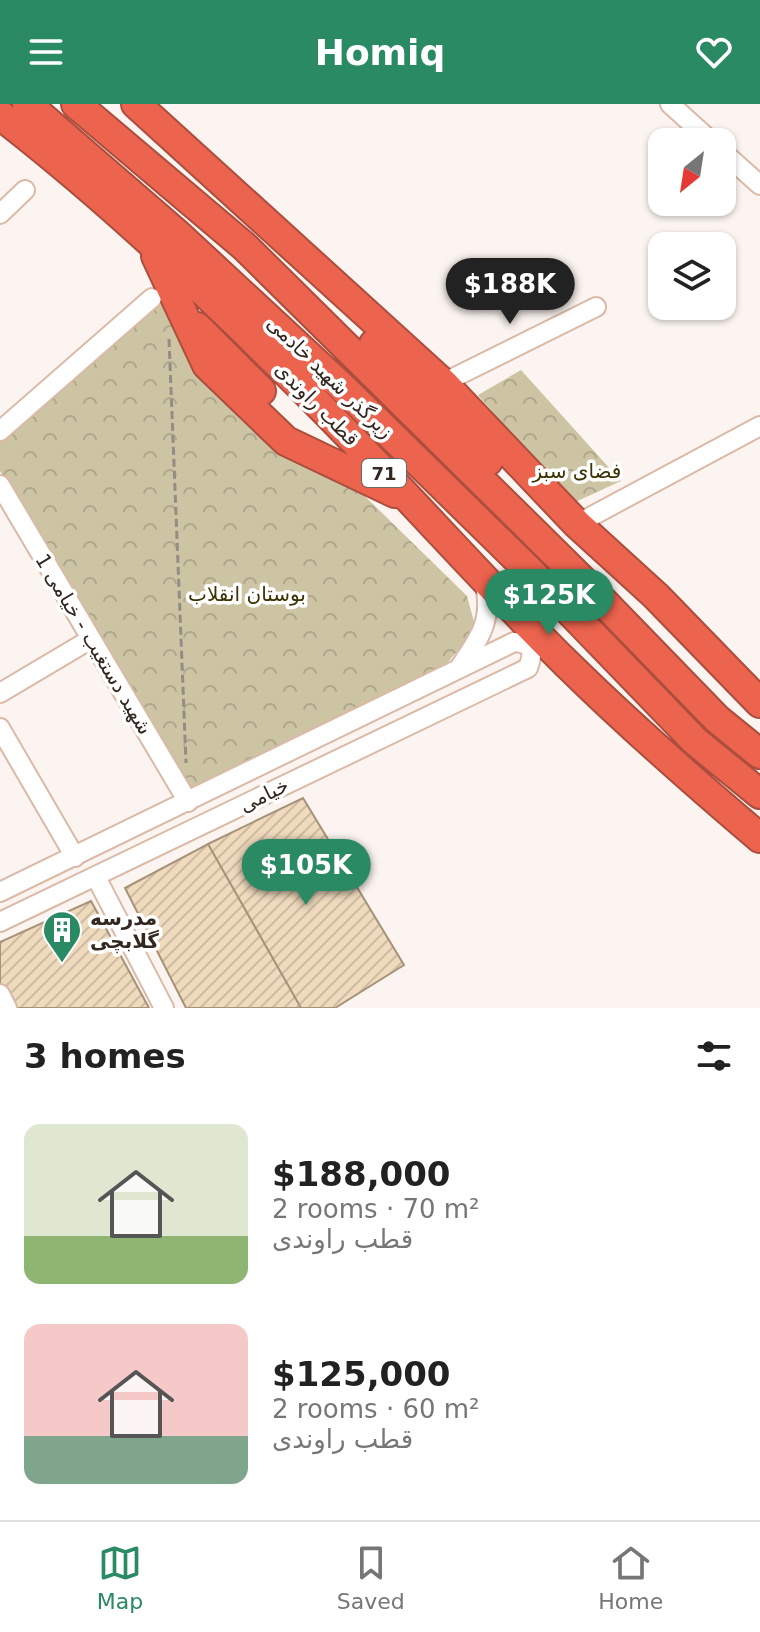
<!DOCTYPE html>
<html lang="en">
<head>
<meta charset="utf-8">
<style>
  body { margin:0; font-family:"DejaVu Sans","Noto Naskh Arabic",sans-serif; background:#f6f6f6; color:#222; height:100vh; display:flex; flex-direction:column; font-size:30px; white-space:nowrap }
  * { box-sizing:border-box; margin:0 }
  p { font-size:26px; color:#767676 }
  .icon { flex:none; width:44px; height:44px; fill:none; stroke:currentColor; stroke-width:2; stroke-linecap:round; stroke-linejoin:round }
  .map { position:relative; height:904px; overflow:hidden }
  .drawer { display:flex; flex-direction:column; background:#fff; flex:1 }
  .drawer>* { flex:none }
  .needle { width:52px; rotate:210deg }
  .buttons { position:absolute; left:648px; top:24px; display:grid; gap:16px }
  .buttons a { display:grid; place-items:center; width:88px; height:88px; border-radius:16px; background:#fff; box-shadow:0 2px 6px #0004; font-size:40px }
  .price { position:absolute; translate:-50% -68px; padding:0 18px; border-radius:28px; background:#298a63; color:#fff; font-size:26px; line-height:52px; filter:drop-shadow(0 2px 4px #0008) }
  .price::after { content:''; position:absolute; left:50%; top:48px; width:24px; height:18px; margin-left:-12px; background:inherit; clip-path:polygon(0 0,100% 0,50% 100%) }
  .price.selected { background:#222; color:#fff }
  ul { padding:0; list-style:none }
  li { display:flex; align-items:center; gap:24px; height:200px; padding:0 24px }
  li span { display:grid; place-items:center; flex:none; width:224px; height:160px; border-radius:16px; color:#555 }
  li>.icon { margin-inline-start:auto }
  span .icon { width:96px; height:96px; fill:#fffc; stroke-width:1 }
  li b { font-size:34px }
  h2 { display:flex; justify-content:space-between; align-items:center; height:96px; padding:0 24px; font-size:34px }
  header { display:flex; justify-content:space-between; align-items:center; height:104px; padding:0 24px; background:#298a63; color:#fff; font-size:36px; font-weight:800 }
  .menu { display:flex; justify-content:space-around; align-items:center; height:112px; border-top:2px solid #e0e0e0; background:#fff; font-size:22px; color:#767676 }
  .menu a { display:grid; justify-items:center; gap:4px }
  .menu .selected { color:#298a63 }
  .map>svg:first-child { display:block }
</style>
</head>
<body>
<header><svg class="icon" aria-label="menu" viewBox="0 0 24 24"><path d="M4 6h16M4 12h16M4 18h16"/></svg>Homiq<svg class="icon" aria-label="heart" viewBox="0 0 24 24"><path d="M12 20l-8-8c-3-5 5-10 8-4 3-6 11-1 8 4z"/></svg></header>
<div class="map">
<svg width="760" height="904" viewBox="0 0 760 904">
  <defs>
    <pattern id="park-crowns" width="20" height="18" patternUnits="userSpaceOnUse" patternTransform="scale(2)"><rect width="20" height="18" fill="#ccc4a3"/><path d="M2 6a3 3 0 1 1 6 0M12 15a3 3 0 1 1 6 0" fill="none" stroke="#b0a88c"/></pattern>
    <pattern id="building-hatch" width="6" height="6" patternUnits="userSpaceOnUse" patternTransform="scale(2)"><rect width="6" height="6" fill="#efdabd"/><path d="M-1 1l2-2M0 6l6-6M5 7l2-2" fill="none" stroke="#cdbba2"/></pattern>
  </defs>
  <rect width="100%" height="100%" fill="#fbf4f0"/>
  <path fill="url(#park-crowns)" d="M 158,190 L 467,492 L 476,525 L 448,558 L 188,698 L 0,367 L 0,319 Z
    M 521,266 L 621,377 L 571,400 L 478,291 Z"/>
  <path fill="url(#building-hatch)" stroke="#a69277" stroke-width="2" d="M 303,694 L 404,861 L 335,904 L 301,904 L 208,740 Z
    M 208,740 L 301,904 L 186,904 L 125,784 Z
    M 91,797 L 149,904 L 11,904 L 0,881 L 0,838 Z"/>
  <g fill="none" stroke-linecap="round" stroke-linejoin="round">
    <g stroke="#dabaa7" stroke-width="22">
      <path id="minor" d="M 670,0 L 712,38
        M 722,47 L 760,81
        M 0,110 L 25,86
        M 443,279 L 596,203
        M 0,327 L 152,194
        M 0,381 L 188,698
        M 577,420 L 760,322
        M 459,564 C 480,534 494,515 484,478
        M 0,589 L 91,535
        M 0,624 L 75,753
        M 96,773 L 164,904
        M 0,788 L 514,538 C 533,539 534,548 528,564 L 0,818
        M 0,890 L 7,904"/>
    </g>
    <g stroke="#ab4e3e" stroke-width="32">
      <path id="highway" d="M 27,0 L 176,129 L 342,283 L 556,493 L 695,637 L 760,690
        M 76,0 L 245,143 L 584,478 L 717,615 L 760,650
        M 136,0 L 443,279 L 577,420 L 656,492 L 760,599
        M 0,11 C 115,100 221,202 323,305 C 405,388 483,477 566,559 C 629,621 694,678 760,734
        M 156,152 L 207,261 L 286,337 L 395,389
        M 197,223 L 261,287
        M 374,240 L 488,357"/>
    </g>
    <path stroke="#958c86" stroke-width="3" stroke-dasharray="8 4" stroke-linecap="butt" d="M 169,235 L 186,659"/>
    <use href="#minor" stroke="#fff" stroke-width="18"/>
    <use href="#highway" stroke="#ec634e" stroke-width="28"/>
  </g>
  <defs>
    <g id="building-pin" transform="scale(2)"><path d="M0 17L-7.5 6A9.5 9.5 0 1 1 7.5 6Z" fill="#298a63" stroke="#fff"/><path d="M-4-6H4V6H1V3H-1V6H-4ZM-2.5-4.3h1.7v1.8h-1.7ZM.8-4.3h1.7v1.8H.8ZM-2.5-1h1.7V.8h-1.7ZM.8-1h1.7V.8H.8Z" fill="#fff"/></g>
  </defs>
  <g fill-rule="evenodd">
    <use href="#building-pin" x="62" y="826"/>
  </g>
  <g text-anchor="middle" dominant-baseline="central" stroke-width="7" stroke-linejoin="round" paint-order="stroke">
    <rect fill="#fff" stroke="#706863" stroke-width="2" x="362" y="355" width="44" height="28" rx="6"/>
    <g font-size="18" font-weight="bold" fill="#332720">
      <text x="384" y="369">71</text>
    </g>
    <g font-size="20" fill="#332720" stroke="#fff">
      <text transform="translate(330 273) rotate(44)">زیرگذر شهید خادمی</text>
      <text transform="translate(317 300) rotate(45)">قطب راوندی</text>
      <text transform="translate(94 540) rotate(59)">شهید دستغیب - خیامی 1</text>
      <text transform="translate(264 691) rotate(-26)">خیامی</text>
    </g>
    <g font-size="20" fill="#3c3204" stroke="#fff">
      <text x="577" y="367">فضای سبز</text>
      <text x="247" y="490">بوستان انقلاب</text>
    </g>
    <g font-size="20" font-weight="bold" fill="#332720" stroke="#fff" text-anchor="start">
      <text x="90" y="814">مدرسه<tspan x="90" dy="23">گلابچی</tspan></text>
    </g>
  </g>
</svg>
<div class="buttons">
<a><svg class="needle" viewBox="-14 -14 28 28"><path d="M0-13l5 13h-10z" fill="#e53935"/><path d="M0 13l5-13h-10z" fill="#767676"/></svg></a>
<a><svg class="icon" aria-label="layers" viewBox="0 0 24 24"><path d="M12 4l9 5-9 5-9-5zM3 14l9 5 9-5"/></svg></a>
</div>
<b class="price selected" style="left:510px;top:222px">$188K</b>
<b class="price" style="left:549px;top:533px">$125K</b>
<b class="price" style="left:306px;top:803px">$105K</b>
</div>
<section class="drawer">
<h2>3 homes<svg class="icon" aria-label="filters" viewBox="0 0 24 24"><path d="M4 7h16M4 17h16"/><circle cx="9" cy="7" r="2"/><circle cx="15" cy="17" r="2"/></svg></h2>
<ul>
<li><span style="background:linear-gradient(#dfe7d0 70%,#8fb573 0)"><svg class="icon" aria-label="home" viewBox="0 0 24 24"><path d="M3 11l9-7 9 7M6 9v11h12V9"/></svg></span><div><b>$188,000</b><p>2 rooms · 70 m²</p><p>قطب راوندی</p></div></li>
<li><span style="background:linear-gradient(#f6c9c9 70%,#7fa58c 0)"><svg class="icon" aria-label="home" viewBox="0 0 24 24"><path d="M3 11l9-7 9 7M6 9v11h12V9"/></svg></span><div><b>$125,000</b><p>2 rooms · 60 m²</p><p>قطب راوندی</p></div></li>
</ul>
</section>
<nav class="menu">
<a class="selected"><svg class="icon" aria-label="map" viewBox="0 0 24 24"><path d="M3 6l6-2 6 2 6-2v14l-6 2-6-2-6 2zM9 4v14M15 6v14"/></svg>Map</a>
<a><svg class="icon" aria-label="saved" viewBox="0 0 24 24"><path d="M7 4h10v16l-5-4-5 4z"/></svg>Saved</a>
<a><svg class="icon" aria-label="home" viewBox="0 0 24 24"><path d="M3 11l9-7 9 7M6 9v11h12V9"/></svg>Home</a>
</nav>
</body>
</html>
